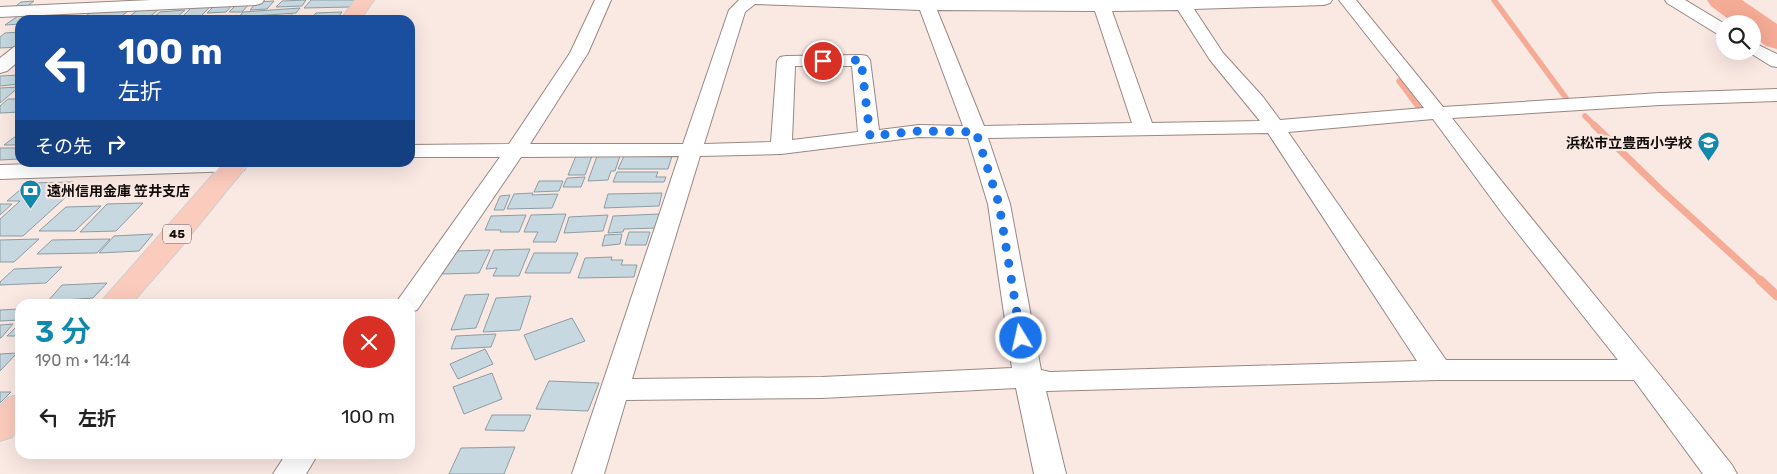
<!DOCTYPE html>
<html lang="ja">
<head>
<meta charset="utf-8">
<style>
	:root { --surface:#fff; --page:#f6f6f6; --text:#222; --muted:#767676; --accent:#1089ac }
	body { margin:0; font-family:Rubik,"Noto Sans JP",sans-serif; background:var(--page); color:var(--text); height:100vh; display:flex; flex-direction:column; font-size:19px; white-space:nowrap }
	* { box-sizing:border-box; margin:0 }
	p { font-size:16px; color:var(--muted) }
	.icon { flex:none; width:28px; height:28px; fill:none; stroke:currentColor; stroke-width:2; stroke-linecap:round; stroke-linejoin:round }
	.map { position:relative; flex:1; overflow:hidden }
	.side { position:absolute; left:15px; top:299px; width:400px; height:160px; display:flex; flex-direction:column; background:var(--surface); border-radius:15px; box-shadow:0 5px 20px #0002 }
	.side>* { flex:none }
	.banner { position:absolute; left:15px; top:15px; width:400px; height:152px; border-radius:15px; box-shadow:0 5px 20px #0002; background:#1a4fa0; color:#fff; overflow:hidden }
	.controls { position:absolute; left:1716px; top:15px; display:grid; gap:10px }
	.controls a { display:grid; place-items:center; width:45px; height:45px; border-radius:50%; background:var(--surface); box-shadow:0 5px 20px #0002; font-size:25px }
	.pin { position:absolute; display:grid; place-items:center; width:42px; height:42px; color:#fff; margin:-21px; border:2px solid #fff; border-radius:50%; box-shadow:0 1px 5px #0007 }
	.me { position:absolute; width:55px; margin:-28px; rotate:351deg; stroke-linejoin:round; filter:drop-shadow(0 0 4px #0008) }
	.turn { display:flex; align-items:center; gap:18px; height:105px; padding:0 20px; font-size:22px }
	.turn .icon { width:65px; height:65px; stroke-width:2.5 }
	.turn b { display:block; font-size:35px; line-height:42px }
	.then { display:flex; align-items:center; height:48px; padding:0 20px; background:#0003; gap:10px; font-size:19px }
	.round { display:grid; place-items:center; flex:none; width:52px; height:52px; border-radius:26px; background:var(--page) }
	.summary { display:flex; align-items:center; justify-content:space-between; height:85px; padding:0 20px }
	h1 { font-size:30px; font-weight:600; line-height:38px; color:var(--accent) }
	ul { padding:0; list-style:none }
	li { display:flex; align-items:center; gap:15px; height:65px; padding:0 20px }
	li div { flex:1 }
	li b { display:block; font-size:19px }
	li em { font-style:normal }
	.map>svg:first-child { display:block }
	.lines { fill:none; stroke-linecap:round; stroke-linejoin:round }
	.stream-far2 { stroke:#f5ab95; stroke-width:5.5 }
	.stream-far1 { stroke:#f5ab95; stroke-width:7 }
	.stream { stroke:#f5ab95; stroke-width:9 }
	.river { fill:#f5ab95; fill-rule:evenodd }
	.building { fill:#c7d8e0; stroke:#8d9da4 }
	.minor-casing { stroke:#988883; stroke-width:2 }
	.major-casing { stroke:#d0cfce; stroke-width:2 }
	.minor { fill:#fff; fill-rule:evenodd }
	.major { fill:#fbcbbd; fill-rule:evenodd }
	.route { stroke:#1a73e8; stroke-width:9; stroke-dasharray:0 16.2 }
	.labels { text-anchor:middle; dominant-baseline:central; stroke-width:4.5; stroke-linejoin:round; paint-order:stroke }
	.shield { fill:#fae8e3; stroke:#584f4c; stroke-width:1 }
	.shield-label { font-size:12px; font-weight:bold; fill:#120d0b }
	.poi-label { font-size:14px; font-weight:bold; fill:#120d0b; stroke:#fae8e3; text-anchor:end }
</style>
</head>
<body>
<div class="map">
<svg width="1777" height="474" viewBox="0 0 1777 474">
	<rect width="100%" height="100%" fill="#fae8e3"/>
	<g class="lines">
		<path class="stream-far2" d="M1494,0L1566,98
			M1399,81L1420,109
			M1585,116L1595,126"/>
		<path class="stream-far1" d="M1594,125L1660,189L1761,281"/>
		<path class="stream" d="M1760,280L1777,296"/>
		<path class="river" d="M1707,0H1742L1777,24V49L1766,46L1752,36V24H1735L1711,6Z"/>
	</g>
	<path class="building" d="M306,0L302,6L276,7L282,1Z
		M311,0H355L350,7L304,8Z
		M34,1L25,8L12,9L21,2Z
		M274,1L267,9L250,10L257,2Z
		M234,3L226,12L207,13L215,5Z
		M238,3H250L242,12H229Z
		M213,4L197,20H179L194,5Z
		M160,8L146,20H125L139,9Z
		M300,8L296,13L239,17L243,12Z
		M129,10L117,20H81L91,12Z
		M185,10L174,20H150L160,12Z
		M342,12L336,20H310L316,13Z
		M57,13L49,19L32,20L40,14Z
		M34,15L28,20H20V24L5,25L18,16Z
		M293,15L289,20H261L263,17Z
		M20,32V45L18,47L0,48V37L5,33Z
		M20,75V84L0,86V76Z
		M19,87L0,103V88Z
		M20,96V112L0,113V106L8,99H16Z
		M20,133V145H4Z
		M0,148H20V159L0,160Z
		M576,156H592L585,175H568Z
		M597,156H620L615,171H611L608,180L588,181Z
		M624,156H672L668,169H618Z
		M617,172H658L656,177H666L664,182H613Z
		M585,177L581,187H563L567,178Z
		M539,181H563L559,191L534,192Z
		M73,182L77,187L23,236H0V219L20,201H7L28,183Z
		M533,193L532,195L558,194L552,208L507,209L514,194Z
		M662,193L659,206L604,208L608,194Z
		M510,195L504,210H494L500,196Z
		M143,203L116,231L80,232L107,204Z
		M0,204H12L0,215Z
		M101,206L75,231H39L66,207Z
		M566,214L556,242H533L538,232H524L531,215Z
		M660,214L657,228L624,229L623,232L608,233L613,216Z
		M526,215L519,232H500L501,230H485L491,216Z
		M608,215L603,231L564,233L569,217Z
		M629,232H650L646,245H625Z
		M153,234L139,251L99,253L114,236Z
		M622,234L620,244L602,246L605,235Z
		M39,239L14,262H0V240Z
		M110,239L97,253L37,254L52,240Z
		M530,249L519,276H493L497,268L486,269L494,250Z
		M490,250L479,273L442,274L455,251Z
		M534,253H578L570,273H525Z
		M612,257L611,260H623L621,265H637L634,277L578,278L585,258Z
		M62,267L46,283L0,285V282L14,269Z
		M107,283L93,298L48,301L62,285Z
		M489,294L476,328L451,330L465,295Z
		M531,296L520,330L483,332L496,298Z
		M20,309V320L0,321V310Z
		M572,318L585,341L535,360L524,335Z
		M20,323V336H7Z
		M13,324L1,338H0V325Z
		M496,334L491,347L451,349L456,336Z
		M485,349L493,364L458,379L450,364Z
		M17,353L0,371V354Z
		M492,373L502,399L464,414L453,387Z
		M549,381L599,383L588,411L536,409Z
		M0,392H11L0,403Z
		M492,415H531L524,431L485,430Z
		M515,447L504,474H449L461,448Z"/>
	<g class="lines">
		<defs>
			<path id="minor" d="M151,0H264L262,3L256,5L0,17V7Z
				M595,0H611L588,53L530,144H683L729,10L739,0H1332L1330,3L1324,5L1194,9L1223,53L1263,97L1280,120L1424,108L1339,0H1356L1443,107L1660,93L1777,89V101L1660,105L1452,118C1543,236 1640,348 1732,465L1737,474H1703L1634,380H1438L1046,391L1066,474H1034L1016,388L822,398L626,400L604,474H572L679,156L521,157L417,310L410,312V304H395L500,157H410V145L509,144L570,53ZM755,4L920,10L963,126L919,125L879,130L870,60L867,56L861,55L786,56L780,57L777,61L771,142L704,144L745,12ZM937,10L1095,11L1132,123L984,126ZM1178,10L1210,60L1260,121L1152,123L1112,11ZM795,66H852L858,132L792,140ZM1433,119L1502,213L1618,360H1446L1288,132ZM1268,133L1417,361L1050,372L1041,370L1010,204L988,138ZM919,137L968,138L988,204L1012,368L822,377L632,379L700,156L781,154Z
				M1665,0H1685L1725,24V36L1719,35L1667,3Z
				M1752,42L1777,54V67L1771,66L1747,51H1752Z
				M20,46V60L7,71L0,73V58L14,47Z
				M102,162H245L247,165L244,170L236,171L0,179V165Z
				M286,454H318L306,474H273Z"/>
			<path id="major" d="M355,0H374L360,20H340Z
				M224,162H250L175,254L131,304H99Z
				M20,394V429L12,437L0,441V406L8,398Z"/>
		</defs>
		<use href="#minor" class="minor-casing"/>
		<use href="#major" class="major-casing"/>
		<use href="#minor" class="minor"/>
		<use href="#major" class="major"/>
	</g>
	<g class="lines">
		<path class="route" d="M823,61L861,60L870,136L919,131L976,132L999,204L1021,338"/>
	</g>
	<defs>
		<symbol id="school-pin" viewBox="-11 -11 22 30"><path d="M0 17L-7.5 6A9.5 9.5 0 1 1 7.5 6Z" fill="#1089ac" stroke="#fae8e3"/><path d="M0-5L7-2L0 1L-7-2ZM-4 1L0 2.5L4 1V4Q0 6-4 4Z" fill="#fff"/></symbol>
		<symbol id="bank-pin" viewBox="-11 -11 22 30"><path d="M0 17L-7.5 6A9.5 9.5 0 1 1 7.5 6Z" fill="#1089ac" stroke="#fae8e3"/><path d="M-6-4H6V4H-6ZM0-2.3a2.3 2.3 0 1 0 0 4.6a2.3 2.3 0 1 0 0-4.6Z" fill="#fff"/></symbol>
	</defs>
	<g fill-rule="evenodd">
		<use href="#school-pin" x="1696" y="130" width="25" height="34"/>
		<use href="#bank-pin" x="18" y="178" width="25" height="34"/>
	</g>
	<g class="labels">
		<rect class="shield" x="163" y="224.5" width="28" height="19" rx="4"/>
		<g class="shield-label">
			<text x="177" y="234">45</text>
		</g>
		<g class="poi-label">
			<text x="1692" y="143">浜松市立豊西小学校</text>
			<text x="47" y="191" text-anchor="start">遠州信用金庫 笠井支店</text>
		</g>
	</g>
</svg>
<div class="controls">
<a><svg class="icon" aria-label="search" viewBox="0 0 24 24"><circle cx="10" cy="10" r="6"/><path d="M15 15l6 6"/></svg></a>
</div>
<div class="pin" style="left:823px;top:61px;background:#d93025"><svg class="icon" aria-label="arrive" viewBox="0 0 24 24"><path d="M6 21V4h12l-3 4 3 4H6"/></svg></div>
<svg class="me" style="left:1021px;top:338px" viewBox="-20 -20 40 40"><circle r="17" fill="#1a73e8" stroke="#fff" stroke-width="3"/><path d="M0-11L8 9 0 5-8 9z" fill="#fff"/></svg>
<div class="banner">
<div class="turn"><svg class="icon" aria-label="left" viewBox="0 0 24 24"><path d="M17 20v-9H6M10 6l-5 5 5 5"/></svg><div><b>100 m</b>左折</div></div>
<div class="then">その先<svg class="icon" aria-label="right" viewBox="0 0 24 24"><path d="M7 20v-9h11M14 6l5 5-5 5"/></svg></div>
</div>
<section class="side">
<div class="summary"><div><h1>3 分</h1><p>190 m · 14:14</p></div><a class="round" style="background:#d93025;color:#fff"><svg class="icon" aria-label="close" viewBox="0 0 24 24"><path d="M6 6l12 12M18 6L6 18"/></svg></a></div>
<ul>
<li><svg class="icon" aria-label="left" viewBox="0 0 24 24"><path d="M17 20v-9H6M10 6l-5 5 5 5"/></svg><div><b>左折</b></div><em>100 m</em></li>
</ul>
</section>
</div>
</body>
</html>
